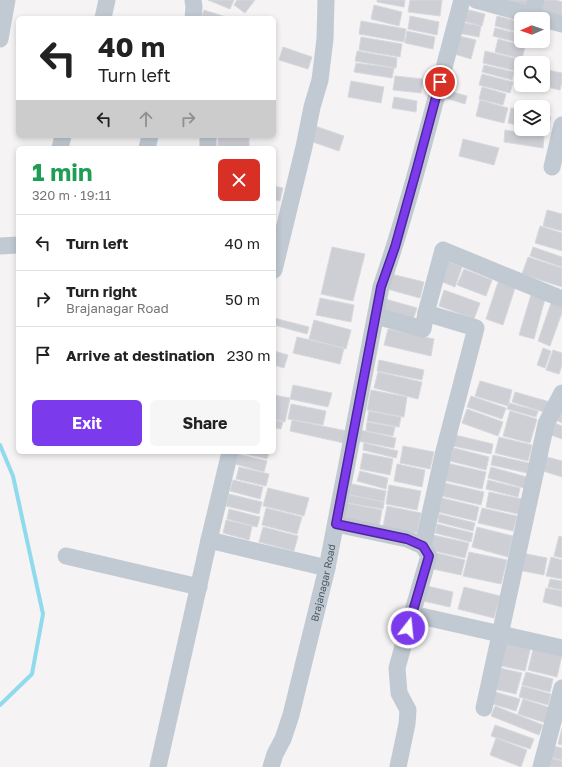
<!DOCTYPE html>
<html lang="en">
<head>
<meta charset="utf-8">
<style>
	:root { --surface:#fff; --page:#f6f6f6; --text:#222; --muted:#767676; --line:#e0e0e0; --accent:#7c3aed }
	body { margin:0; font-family:"Golos Text",sans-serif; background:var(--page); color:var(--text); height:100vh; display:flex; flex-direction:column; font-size:15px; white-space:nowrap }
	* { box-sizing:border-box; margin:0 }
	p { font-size:13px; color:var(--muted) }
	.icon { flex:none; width:22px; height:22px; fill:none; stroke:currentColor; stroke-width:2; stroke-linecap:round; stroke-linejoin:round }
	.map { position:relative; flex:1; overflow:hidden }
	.details { position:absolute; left:16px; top:146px; width:260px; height:308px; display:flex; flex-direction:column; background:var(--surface); border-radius:6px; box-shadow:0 2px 6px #0003 }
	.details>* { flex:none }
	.top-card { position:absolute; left:16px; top:16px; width:260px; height:122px; border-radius:6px; box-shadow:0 2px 6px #0003; background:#fff; color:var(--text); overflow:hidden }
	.needle { width:26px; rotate:268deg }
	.tools { position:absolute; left:514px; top:12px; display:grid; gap:8px }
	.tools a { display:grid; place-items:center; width:36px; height:36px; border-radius:6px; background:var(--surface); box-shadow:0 2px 6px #0003; font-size:20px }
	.pin { position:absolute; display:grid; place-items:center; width:34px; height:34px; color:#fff; margin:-17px; border:2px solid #fff; border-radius:50%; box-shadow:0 1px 4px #0007 }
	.me { position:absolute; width:44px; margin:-22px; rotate:16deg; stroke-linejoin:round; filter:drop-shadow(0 0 3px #0008) }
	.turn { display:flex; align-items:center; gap:14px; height:84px; padding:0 16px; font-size:18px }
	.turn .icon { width:52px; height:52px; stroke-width:2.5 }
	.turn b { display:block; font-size:28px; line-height:34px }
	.lanes { display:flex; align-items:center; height:38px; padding:0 16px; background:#0003; justify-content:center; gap:20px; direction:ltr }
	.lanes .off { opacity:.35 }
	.round { display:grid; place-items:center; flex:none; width:42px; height:42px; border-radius:6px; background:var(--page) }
	.headline { display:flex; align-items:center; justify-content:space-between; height:68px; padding:0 16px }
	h1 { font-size:24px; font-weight:700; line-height:30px; color:#1e9e55 }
	.primary-button { display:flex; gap:8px; margin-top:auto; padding:8px 16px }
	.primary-button a { flex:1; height:46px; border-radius:6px; background:var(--accent); color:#fff; font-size:16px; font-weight:700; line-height:46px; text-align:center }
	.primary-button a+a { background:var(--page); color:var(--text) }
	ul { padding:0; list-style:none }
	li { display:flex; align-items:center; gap:12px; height:56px; padding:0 16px; border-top:1px solid var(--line) }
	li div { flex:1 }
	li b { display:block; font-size:15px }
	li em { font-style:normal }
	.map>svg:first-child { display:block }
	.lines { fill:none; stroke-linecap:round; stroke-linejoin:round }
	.stream { stroke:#90daee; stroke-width:4 }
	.building { fill:#cdcfd5; stroke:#d7d9de }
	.minor { stroke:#c1cad2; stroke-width:17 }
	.route-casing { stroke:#51269a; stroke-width:10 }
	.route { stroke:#7c3aed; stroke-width:7 }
	.labels { text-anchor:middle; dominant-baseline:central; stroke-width:4; stroke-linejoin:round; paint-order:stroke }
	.street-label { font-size:10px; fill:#4a5661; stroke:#fff }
</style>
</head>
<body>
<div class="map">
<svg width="562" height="767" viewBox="0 0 562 767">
	<rect width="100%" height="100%" fill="#f5f3f3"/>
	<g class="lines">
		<path class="stream" d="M0,445L13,476L43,614L32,674L0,705"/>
	</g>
	<path class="building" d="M208,0H234L230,9Z
		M237,0H255L245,13L234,5Z
		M377,0H405L404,7L377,2Z
		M410,0H442L440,16L408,12Z
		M498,0H528L527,7Z
		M542,0H556L562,2V16L539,10Z
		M374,5L402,12L399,26L371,19Z
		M461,8L485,14L482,26L459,20Z
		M204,10L229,18H201Z
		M410,16L439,22L437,35L408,29Z
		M497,16L521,22V33L495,26Z
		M361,21L406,29L404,42L359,34Z
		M459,22L481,26L479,37L457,33Z
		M495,28L521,34V41H529L527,45L493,36Z
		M407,31L435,37L433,49L405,43Z
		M455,35L476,40L471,59L451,53Z
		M361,37L402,44L400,57L359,50Z
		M498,39L525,46L522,59L495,52Z
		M283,47L312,57L308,69L279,60Z
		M357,51L397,58L396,68L355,61Z
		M485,51L518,59L516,71L483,63Z
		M356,63L394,68L392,78L354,72Z
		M484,65L514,72L512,80L482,72Z
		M543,69L562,73V82L560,90L539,85H543Z
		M482,74L513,82L510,93L479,85Z
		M395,76L423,79L421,93L393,90Z
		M351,81L384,87L381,103L348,97Z
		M482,87L506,94L503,105L479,99Z
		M442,89L467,96L465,104L439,96Z
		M394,97L417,101L416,112L392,108Z
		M480,100L508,108L504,123L476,116Z
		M511,108L521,110V126L508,123Z
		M543,115L551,117L547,132L534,129H543Z
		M315,126L344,136L339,151L310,141Z
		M505,130L544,136L543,148L504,142Z
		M218,138H249V148H218Z
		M463,139L499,148L494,165L459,156Z
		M274,186L283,188L280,201L274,200Z
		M547,210L562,214V231L543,226Z
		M540,226L562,233V251L535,243Z
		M332,247L365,254L353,301L321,294Z
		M533,247L562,257V267L530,256Z
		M528,257L562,268V287L522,274Z
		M447,261L462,267L455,287L440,281Z
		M464,269L492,280L486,296L457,285Z
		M391,274L424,282L420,298L387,289Z
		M499,279L516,285L503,325L486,319Z
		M444,290L480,303L474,319L439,306Z
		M531,295L545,299L534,339L519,335Z
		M320,298L354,305L351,322L316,315Z
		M382,298L417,308L413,320L378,309Z
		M552,300L562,303V313L550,346L538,341Z
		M274,318L309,327L307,334L274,325Z
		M314,320L351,330L346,349L309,339Z
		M388,329L434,339L431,356L384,345Z
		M297,337L344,348L340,364L293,353Z
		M543,348L551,351L545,368L537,365Z
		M553,350L562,353V365L559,374L546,370Z
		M274,351L288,355L284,368L274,365Z
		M379,360L424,370L422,380L377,371Z
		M378,372L422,382L418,399L374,388Z
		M480,381L512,390L508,406L475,396Z
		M293,385L332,393L328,407L290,399Z
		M371,390L407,397L404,417L367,410Z
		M515,392L550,402L547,413L512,402Z
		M274,395L290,398L285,422L274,419Z
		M471,396L506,408L502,419L467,407Z
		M509,403L538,411L536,417L507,409Z
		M291,404L326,411L323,425L288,419Z
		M562,406V423L556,420Z
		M467,409L503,422L498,436L462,423Z
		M369,411L401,417L399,427L367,421Z
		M510,411L537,419L530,443L503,436Z
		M274,420L283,422L281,429L274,428Z
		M292,420L347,431L344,443L290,431Z
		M367,422L395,427L393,436L366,431Z
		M552,422L562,426V439L548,434Z
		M360,430L396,438L394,448L358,441Z
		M455,435L493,444L491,454L453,446Z
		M499,437L532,445L528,461L495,453Z
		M364,443L398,451L396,458L363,450Z
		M403,446L434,452L430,469L400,463Z
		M454,448L489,457L486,470L450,461Z
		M237,452H269L267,459Z
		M363,453L393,459L390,475L360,469Z
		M238,454L267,461L264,472L235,464Z
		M493,455L529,463L527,473L491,465Z
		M547,457L562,461V477L543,471Z
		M447,463L486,472L482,489L443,480Z
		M397,464L425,470L422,487L394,481Z
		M239,467L269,474L266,486L236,479Z
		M491,467L527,477L524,488L488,478Z
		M360,471L388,478L386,489L357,481Z
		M233,480L263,487L260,499L230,491Z
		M488,480L520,488L518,497L486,489Z
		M445,483L484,492L481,505L442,496Z
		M352,484L386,491L384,502L350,495Z
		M389,485L421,491L417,510L386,504Z
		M268,488L309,498L304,516L263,506Z
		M489,492L522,499L518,514L486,507Z
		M229,494L262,502L259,514L226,506Z
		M350,495L384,502L383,509L348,503Z
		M442,498L479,507L476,521L438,512Z
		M346,503L382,510L379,527L342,520Z
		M387,506L421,513L417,533L383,527Z
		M266,508L302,517L297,534L262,525Z
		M482,508L517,516L513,531L478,523Z
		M229,509L260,517L257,527L227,519Z
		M439,514L475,523L473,531L438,522Z
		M226,520L252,526L249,540L223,533Z
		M437,524L473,533L471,542L435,533Z
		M263,527L298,536L294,551L259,542Z
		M477,527L513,536L508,557L472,547Z
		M433,535L469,543L465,558L430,550Z
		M559,536L562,537V558L554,556Z
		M469,552L507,560L501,584L463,576Z
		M437,553L465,560L461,575L433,569Z
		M522,553L547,558L544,575L518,570Z
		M551,557L562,560V579L546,576Z
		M550,579L562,581V590L548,587Z
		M427,586L453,592L450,607L423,601Z
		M464,587L500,596L494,618L458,609Z
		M546,588L562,591V607L543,602Z
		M502,640L531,646L525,671L497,665Z
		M534,646L562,655L557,677L528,670Z
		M500,668L522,673L516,694L494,689Z
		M526,672L553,679L550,692L522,685Z
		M522,686L551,694L548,705L519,697Z
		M492,691L520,699L516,711L489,703Z
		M523,699L551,708L546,723L518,714Z
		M495,706L543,725L539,735L491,716Z
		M495,725L534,739L530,749L491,736Z
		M562,728V745L558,744Z
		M496,738L527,750L521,767L490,755Z
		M553,746L562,748V760L550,757Z
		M548,757L562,761V767H552L546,765Z"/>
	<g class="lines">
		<g class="minor">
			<path d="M476,0L562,24"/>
			<path d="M532,16L536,0"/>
			<path d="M103,18L107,0"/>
			<path d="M193,18L194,7L193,0"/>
			<path d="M0,39L7,0"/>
			<path d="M60,148L63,136"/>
			<path d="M147,148L150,136"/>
			<path d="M208,148V136"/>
			<path d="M552,167L562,125"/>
			<path d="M0,246L18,245"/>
			<path d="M274,270L304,147L312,107L320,80L325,39L326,0"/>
			<path d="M376,316L423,329L426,313"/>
			<path d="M230,452L209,540L327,568"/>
			<path d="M336,524L407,539L423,546L429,556L412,614L562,648"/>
			<path d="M423,546L443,455L476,328L426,313L443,250L562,299"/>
			<path d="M66,556L199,587"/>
			<path d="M484,708L546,424L562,393"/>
			<path d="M158,767L209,540"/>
			<path id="s1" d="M271,767L275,754L283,739L291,715L327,568L381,287C413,193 436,96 462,0"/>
			<path d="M398,767L407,724L408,710L399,693L397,668L412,614"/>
			<path d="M541,767L562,688"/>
		</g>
	</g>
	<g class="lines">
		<defs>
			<path id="route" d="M408,628L429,556L423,546L407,539L336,524L381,287L395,247L417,168L440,82"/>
		</defs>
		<use href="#route" class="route-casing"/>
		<use href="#route" class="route"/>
	</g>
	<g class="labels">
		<g class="street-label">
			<text stroke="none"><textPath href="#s1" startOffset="192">Brajanagar Road</textPath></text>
		</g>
	</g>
</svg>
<div class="tools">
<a><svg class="needle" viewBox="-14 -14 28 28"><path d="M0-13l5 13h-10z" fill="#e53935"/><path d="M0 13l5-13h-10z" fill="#767676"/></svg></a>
<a><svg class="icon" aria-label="search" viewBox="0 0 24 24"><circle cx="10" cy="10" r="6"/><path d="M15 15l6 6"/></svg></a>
<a><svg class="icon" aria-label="layers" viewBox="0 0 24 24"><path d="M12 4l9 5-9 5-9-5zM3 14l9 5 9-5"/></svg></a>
</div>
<div class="pin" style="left:440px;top:82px;background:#d93025"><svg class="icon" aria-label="arrive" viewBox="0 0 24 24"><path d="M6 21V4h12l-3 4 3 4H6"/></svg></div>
<svg class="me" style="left:408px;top:628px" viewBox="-20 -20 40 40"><circle r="17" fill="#7c3aed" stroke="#fff" stroke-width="3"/><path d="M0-11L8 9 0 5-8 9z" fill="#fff"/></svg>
<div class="top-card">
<div class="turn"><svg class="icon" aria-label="left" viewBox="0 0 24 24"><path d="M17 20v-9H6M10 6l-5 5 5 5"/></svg><div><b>40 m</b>Turn left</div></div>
<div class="lanes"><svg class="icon" aria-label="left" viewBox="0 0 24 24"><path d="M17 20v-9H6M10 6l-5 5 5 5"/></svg><svg class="icon off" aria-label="ahead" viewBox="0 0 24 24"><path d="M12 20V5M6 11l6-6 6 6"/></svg><svg class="icon off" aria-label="right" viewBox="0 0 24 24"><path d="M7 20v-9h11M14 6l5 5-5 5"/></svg></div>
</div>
<section class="details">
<div class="headline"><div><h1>1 min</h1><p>320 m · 19:11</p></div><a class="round" style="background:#d93025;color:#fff"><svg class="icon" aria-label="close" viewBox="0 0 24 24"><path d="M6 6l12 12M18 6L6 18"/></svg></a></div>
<ul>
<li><svg class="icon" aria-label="left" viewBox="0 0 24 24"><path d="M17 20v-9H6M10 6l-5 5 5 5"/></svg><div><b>Turn left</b></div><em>40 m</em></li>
<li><svg class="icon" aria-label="right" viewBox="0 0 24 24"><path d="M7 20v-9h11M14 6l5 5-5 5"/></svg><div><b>Turn right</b><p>Brajanagar Road</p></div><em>50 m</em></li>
<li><svg class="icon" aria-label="arrive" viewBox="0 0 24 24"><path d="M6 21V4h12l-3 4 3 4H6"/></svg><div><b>Arrive at destination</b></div><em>230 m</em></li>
</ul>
<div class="primary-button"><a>Exit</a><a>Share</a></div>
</section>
</div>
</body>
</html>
